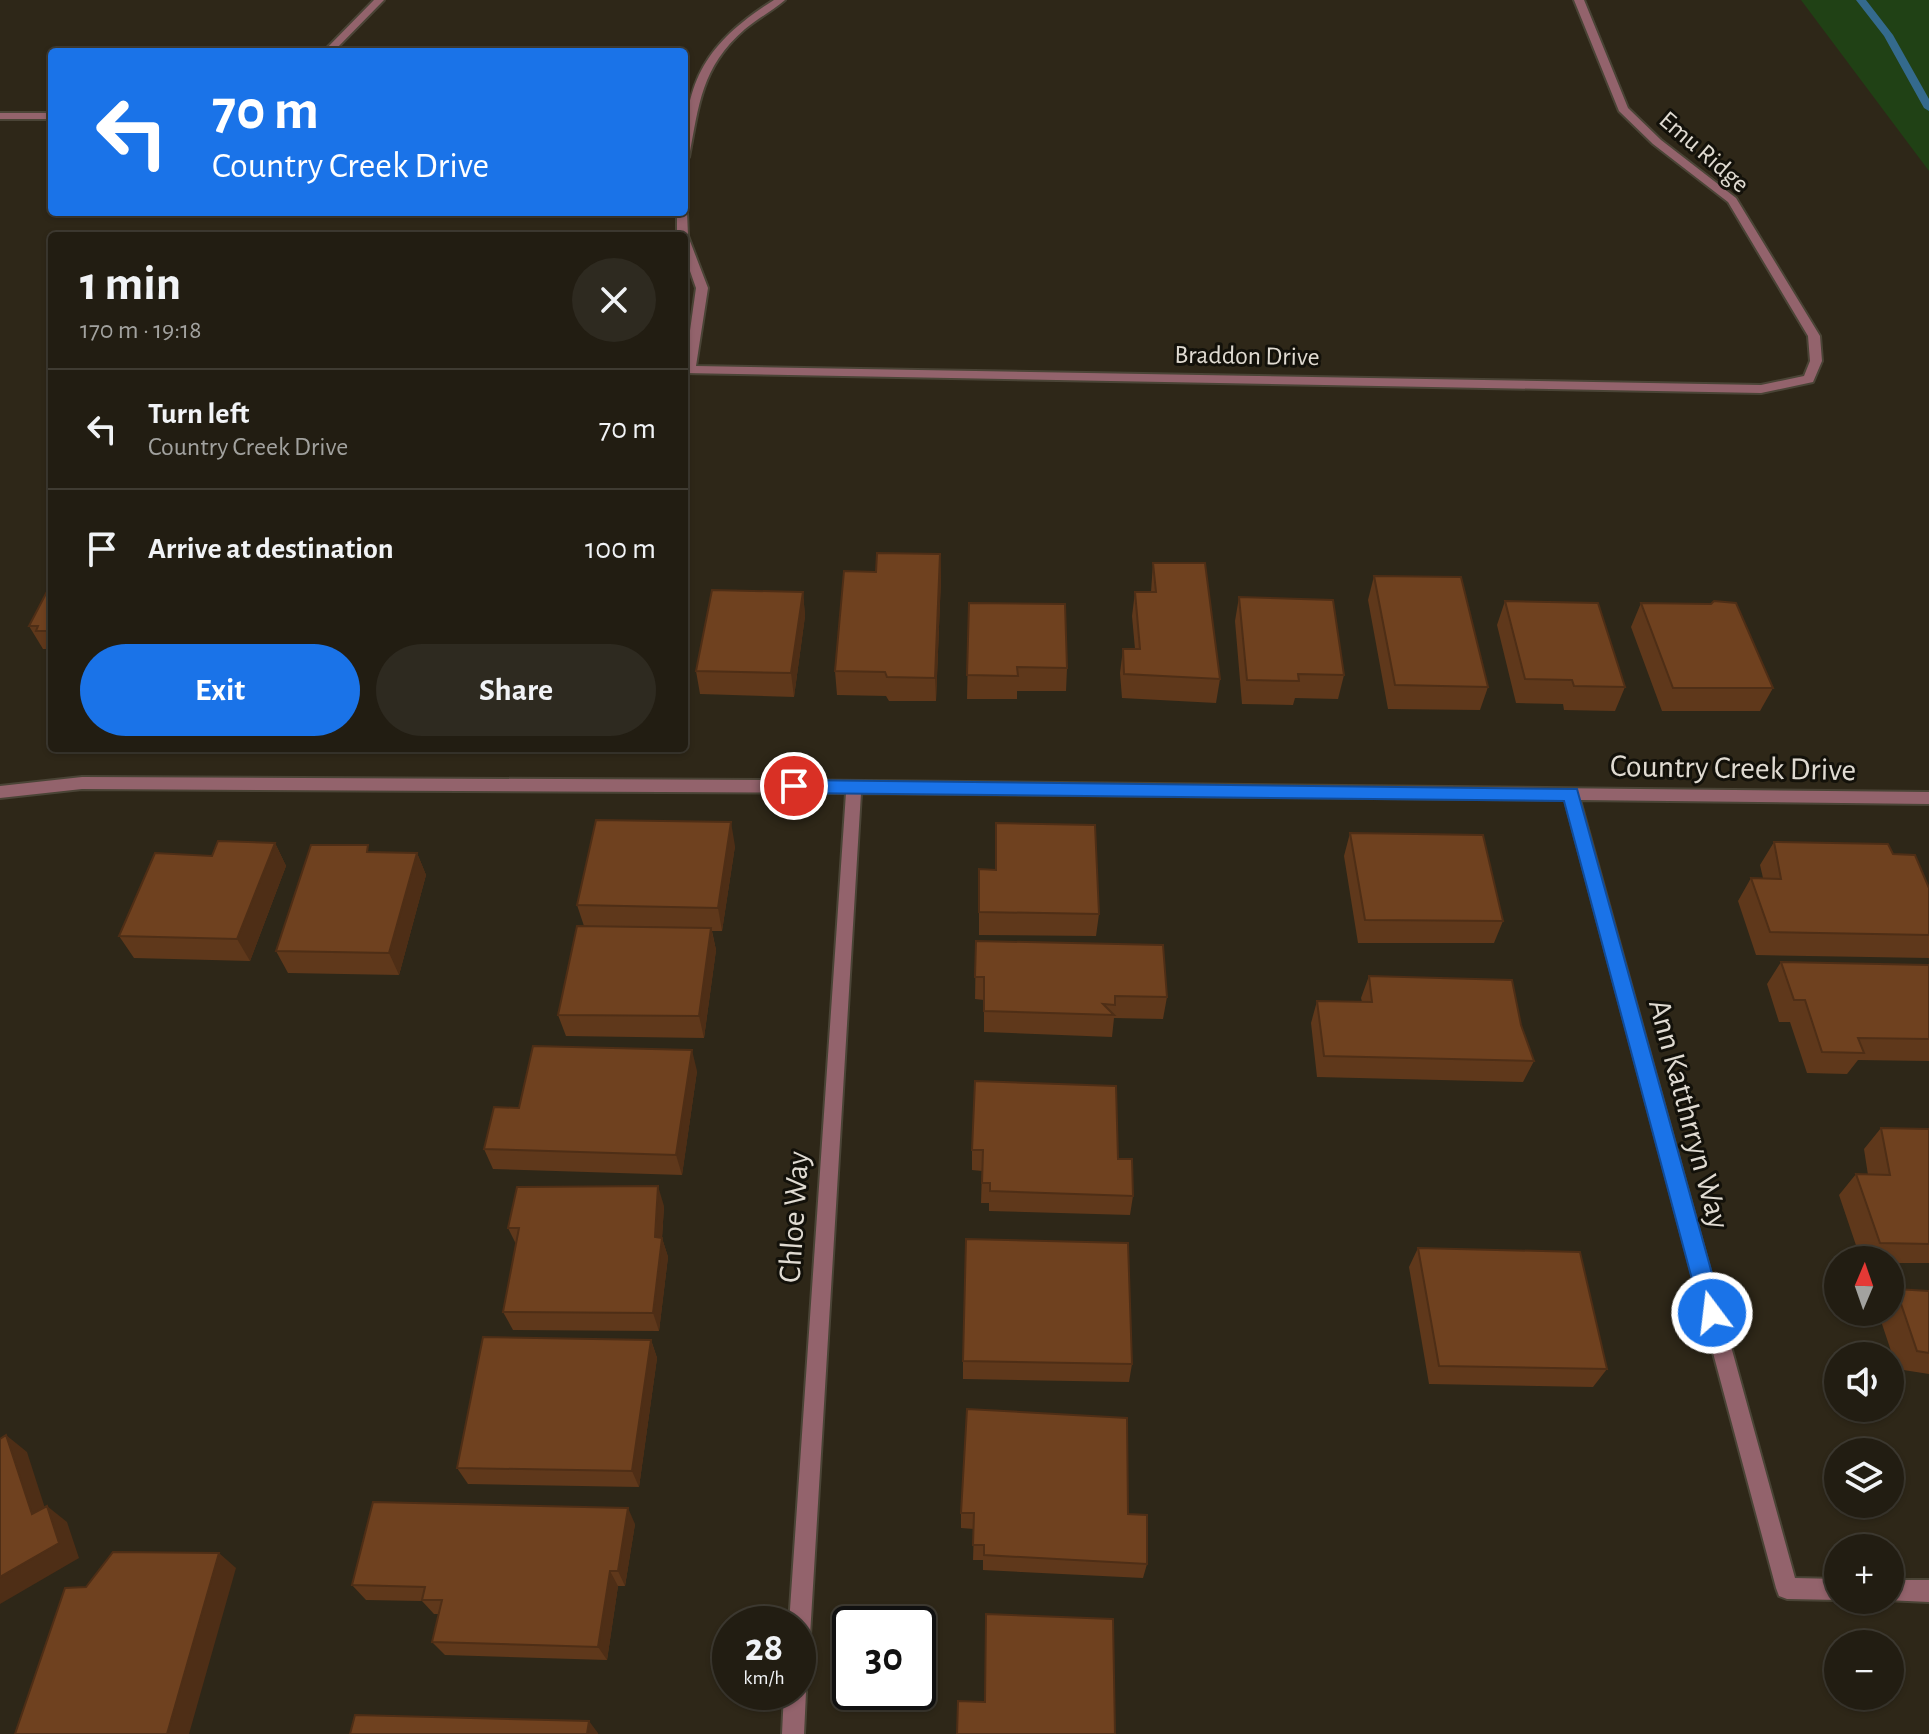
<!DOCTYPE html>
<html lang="en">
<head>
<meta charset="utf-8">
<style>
	:root { --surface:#221d12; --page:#2e2a20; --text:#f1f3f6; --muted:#a2a29f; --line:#3f3b32; --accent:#1a73e8 }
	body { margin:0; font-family:"Alegreya Sans",sans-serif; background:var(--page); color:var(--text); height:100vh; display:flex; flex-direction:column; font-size:30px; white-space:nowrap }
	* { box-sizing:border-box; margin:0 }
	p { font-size:26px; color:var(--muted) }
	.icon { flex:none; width:44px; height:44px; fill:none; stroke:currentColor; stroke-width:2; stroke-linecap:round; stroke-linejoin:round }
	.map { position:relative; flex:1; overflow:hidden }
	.drawer { position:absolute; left:48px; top:232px; width:640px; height:520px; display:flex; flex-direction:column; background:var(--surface); border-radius:8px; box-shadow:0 2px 6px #0004,0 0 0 2px var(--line) }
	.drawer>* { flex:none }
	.banner { position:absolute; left:48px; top:48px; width:640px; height:168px; border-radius:8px; box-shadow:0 2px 6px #0004,0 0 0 2px var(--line); background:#1a73e8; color:#fff; overflow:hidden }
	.needle { width:52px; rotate:2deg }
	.fabs { position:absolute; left:1824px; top:1246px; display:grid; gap:16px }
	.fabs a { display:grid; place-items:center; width:80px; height:80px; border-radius:50%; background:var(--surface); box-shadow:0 2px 6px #0004,0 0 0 2px var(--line); font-size:40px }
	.speed { position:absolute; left:712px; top:1606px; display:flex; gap:16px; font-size:40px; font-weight:700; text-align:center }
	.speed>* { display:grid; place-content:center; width:104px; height:104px; border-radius:50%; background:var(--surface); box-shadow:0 2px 6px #0004,0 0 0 2px var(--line); line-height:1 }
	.speed small { font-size:20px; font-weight:400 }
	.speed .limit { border:4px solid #111; border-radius:12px; background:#fff; color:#111 }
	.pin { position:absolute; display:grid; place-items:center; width:68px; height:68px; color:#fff; margin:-34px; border:4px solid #fff; border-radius:50%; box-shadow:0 2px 8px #0007 }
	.me { position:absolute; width:88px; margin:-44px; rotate:345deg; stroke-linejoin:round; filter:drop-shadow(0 0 6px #0008) }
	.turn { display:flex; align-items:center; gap:28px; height:168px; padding:0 32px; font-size:36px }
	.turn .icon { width:104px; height:104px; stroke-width:2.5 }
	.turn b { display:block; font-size:56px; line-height:68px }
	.round { display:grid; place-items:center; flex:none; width:84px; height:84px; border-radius:42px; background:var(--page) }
	.overview { display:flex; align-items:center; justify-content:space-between; height:136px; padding:0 32px }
	h1 { font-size:48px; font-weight:700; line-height:60px }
	.action { display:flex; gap:16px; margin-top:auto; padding:16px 32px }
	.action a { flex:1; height:92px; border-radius:48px; background:var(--accent); color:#fff; font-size:32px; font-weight:700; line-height:92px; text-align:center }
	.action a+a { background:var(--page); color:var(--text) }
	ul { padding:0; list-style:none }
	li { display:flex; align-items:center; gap:24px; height:120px; padding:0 32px; border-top:2px solid var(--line) }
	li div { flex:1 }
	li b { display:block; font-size:30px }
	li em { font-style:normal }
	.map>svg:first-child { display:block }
	.green { fill:#204115 }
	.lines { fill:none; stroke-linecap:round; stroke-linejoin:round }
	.stream { fill:#346a8d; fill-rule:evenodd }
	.minor-casing { stroke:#4a4436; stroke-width:4 }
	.minor { fill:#93636c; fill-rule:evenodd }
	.wall { fill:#5f381b }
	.shaded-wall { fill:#4e2e16 }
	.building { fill:#6f411f; stroke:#4e2e16; stroke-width:2 }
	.route { fill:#1a73e8; stroke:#114b97; stroke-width:2 }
	.labels { text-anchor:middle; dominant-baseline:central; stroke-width:6; stroke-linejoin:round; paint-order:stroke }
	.far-street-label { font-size:26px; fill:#e0dbd2; stroke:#13110a }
	.street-label { font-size:32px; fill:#e0dbd2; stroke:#13110a }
</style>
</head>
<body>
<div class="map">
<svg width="1929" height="1734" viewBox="0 0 1929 1734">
	<rect width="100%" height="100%" fill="#2e2718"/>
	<path class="green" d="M1801,0H1929V171Z"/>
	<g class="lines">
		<path class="stream" d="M1856,0H1866L1893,35L1929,99V111L1924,108L1884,36Z"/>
		<defs>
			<path id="minor" d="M374,0H384L333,52H323Z
				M774,0H785C772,11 757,19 745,29C701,67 699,105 689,157L684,160C684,81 706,43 774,0Z
				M1574,0H1584L1628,108L1661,140L1736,198L1820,336L1822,361L1813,382L1761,393L684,373L696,288L684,254V236H677V212H684V209L687,212L688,236L708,288L696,366L1761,385L1804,376L1810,361L1808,336L1728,202L1653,144L1619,111Z
				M0,113H52V119H0Z
				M82,777L764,780L1929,792V804L1580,800L1795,1578L1838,1579L1840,1600L1787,1599L1779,1596L1776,1588L1565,800L861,793L809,1652L806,1660L798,1663V1624H789L846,793L82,789L0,798V786Z
				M1890,1580H1929V1602L1886,1600H1890Z
				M798,1682L803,1684L806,1692L804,1734H782L784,1692H798Z"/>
		</defs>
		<use href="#minor" class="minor-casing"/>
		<use href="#minor" class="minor"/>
	</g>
	<path class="wall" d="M940,554L941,578L936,701H889L886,696L837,695L835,671L876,572Z
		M1153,563L1220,679L1216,703L1122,698L1120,673L1123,649H1135L1132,616L1135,592H1151Z
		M1374,576L1488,687L1480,710L1388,709L1368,600Z
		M52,582V655H50L46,649H43L29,626Z
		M803,592L805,616L794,697L700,694L696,671Z
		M1239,597L1344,675L1338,699L1295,698L1293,705L1242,704L1235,621Z
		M1505,601L1625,687L1615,711L1564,710L1563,704L1516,703L1497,625Z
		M969,603L1067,668L1066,691H1017V699H967Z
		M1641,603L1773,688L1760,711H1662L1631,627Z
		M996,823L1099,914L1096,936L979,935V869L996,870Z
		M1350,833L1503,921L1494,943H1358L1344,856Z
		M1774,842L1893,854L1929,888V958L1756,955L1738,901L1751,878H1763L1760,865Z
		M275,843L286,866L250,961L134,958L119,936L212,856Z
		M735,846L722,931H712L716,950L704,1038L566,1036L558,1015L584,926L577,905Z
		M371,852L417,853L426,875L399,975L288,973L276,951Z
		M976,941L1167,997L1163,1019L1114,1018L1112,1037L984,1032V1000L975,999Z
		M1781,962L1929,965V1061L1858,1060L1847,1074L1807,1073L1790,1022H1779L1767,984Z
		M1369,976L1521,1025L1534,1061L1523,1082L1317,1077L1311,1023L1317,1001L1362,1002L1361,998Z
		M697,1071L682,1175L493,1169L484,1149L519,1108Z
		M1881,1128L1929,1129V1263H1890V1260H1861L1839,1195L1856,1174L1868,1175L1864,1149Z
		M972,1150L1118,1159L1133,1196L1130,1215L989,1211V1203H981L982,1171L972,1170Z
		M664,1206L662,1238L668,1257L659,1331L513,1330L503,1312L516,1244L508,1228Z
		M1418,1248L1607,1369L1593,1387L1429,1384L1409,1267Z
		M1896,1289L1929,1291V1374L1897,1369L1878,1312H1890V1296Z
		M651,1340L657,1358L639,1487L468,1484L457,1468Z
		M963,1361L1132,1364L1129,1382L963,1379Z
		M961,1513L1128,1514L1147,1564L1143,1578L983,1570V1560H973L974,1529L961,1528Z
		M635,1524L625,1586H618L607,1660L445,1655L432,1642L439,1614H434L422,1601L366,1600L352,1585Z"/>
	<path class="shaded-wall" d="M940,554L941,578L936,701L935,678Z
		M803,592L805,616L794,697L791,673Z
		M731,822L735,846L722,931L718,908Z
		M275,843L286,866L250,961L237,939Z
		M417,853L426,875L399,975L389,953Z
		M711,928L716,950L704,1038L699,1016Z
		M692,1050L697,1071L682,1175L676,1155Z
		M658,1186L664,1206L662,1238L668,1257L659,1331L653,1313Z
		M651,1340L657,1358L639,1487L632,1471Z
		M6,1435L27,1452L52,1530L32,1514Z
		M47,1506L67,1522L79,1558L0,1604V1577Z
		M628,1508L635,1524L625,1586L618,1571Z
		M219,1553L236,1568L189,1734H167Z
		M610,1571L618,1586L607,1660L598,1647Z
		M589,1721L598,1733V1734H587Z"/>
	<path class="building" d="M877,553L940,554L935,678L887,677L885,672L835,671L844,571L876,572Z
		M1153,563H1205L1220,679L1124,674L1123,649H1140L1135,592H1156Z
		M1374,576L1461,577L1488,687L1395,685Z
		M52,582V631H36L38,626H29Z
		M712,590L803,592L791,673L696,671Z
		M1239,597L1333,600L1344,675L1298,674L1299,681L1247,680Z
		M1505,601L1598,603L1625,687L1574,686L1572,680L1525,679Z
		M1714,601L1736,603L1773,688H1673L1641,603L1711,604Z
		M969,603L1065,604L1067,668L1017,667L1018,676L967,675Z
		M596,820L731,822L718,908L577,905Z
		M996,823L1095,825L1099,914L979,912V869L996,870Z
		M1350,833L1483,835L1503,921L1365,920Z
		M218,841L275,843L237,939L119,936L155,853L212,856Z
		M1774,842L1888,844L1893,854L1915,855L1929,888V935L1770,932L1751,878L1781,879Z
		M311,845H368L367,852L417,853L389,953L276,951Z
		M577,926L711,928L699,1016L558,1015Z
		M976,941L1163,945L1167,997L1115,996V1005L1103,1004L1114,1015L984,1011V977H975Z
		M1781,962L1929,965V1039L1858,1038L1864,1053L1822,1052L1805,1000H1794Z
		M1369,976L1512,980L1521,1025L1534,1061L1324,1056L1317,1001L1372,1002Z
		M533,1046L692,1050L676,1155L484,1149L494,1107L519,1108Z
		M975,1081L1116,1086L1118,1159H1132L1133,1196L990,1191V1183H982L983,1150H972Z
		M1881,1128L1929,1129V1244L1880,1243L1856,1174L1890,1175Z
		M658,1186L655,1237L662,1238L653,1313L503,1312L519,1228H508L517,1187Z
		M966,1239L1128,1243L1132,1364L963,1361Z
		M1418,1248L1580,1252L1607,1369L1439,1366Z
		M1896,1289L1929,1291V1353L1917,1351Z
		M483,1337L651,1340L632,1471L457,1468Z
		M967,1409L1127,1418L1128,1514L1147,1515V1564L984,1555V1545H973L974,1513H961Z
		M6,1435L32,1514L47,1506L59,1543L0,1577V1439Z
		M373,1502L628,1508L618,1571H610L598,1647L432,1642L442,1600H422L425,1587L352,1585Z
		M113,1552L219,1553L167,1734H15L65,1588L86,1587Z
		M986,1614L1113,1619L1115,1734H957L958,1701L985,1702Z
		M355,1715L589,1721L587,1734H350Z"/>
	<path class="route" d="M794,780L1577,789L1723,1313L1720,1320L1712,1323L1704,1320L1701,1313L1564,801L794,793L785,786Z"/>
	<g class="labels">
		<g class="far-street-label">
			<text transform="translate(1704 152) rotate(41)">Emu Ridge</text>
			<text transform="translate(1247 356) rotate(1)">Braddon Drive</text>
		</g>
		<g class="street-label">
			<text transform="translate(1733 768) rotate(1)">Country Creek Drive</text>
			<text transform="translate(1689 1114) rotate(75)">Ann Katthrryn Way</text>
			<text transform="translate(794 1217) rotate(-86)">Chloe Way</text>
		</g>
	</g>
</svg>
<div class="fabs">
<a><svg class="needle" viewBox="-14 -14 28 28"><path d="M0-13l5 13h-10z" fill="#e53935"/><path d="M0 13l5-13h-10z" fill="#a2a29f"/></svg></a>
<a><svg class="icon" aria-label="sound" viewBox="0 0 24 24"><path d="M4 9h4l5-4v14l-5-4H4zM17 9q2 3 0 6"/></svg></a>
<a><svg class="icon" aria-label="layers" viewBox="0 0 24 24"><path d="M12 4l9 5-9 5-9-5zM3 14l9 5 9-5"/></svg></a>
<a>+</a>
<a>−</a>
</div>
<div class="speed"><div>28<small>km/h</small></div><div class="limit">30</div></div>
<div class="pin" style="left:794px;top:786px;background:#d93025"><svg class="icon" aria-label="arrive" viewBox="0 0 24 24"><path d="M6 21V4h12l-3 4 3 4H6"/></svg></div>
<svg class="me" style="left:1712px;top:1313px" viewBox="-20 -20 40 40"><circle r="17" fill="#1a73e8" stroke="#fff" stroke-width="3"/><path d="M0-11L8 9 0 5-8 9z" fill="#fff"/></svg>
<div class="banner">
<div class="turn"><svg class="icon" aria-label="left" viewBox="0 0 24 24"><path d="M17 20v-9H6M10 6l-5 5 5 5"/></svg><div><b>70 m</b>Country Creek Drive</div></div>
</div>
<section class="drawer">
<div class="overview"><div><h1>1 min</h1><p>170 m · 19:18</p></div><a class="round"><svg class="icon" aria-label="close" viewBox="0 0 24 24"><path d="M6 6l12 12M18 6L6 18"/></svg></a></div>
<ul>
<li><svg class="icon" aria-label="left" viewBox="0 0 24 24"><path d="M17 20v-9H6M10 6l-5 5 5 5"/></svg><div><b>Turn left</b><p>Country Creek Drive</p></div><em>70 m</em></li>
<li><svg class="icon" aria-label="arrive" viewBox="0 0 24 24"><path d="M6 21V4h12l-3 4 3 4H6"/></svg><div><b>Arrive at destination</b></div><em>100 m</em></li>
</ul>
<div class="action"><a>Exit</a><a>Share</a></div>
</section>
</div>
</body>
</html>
